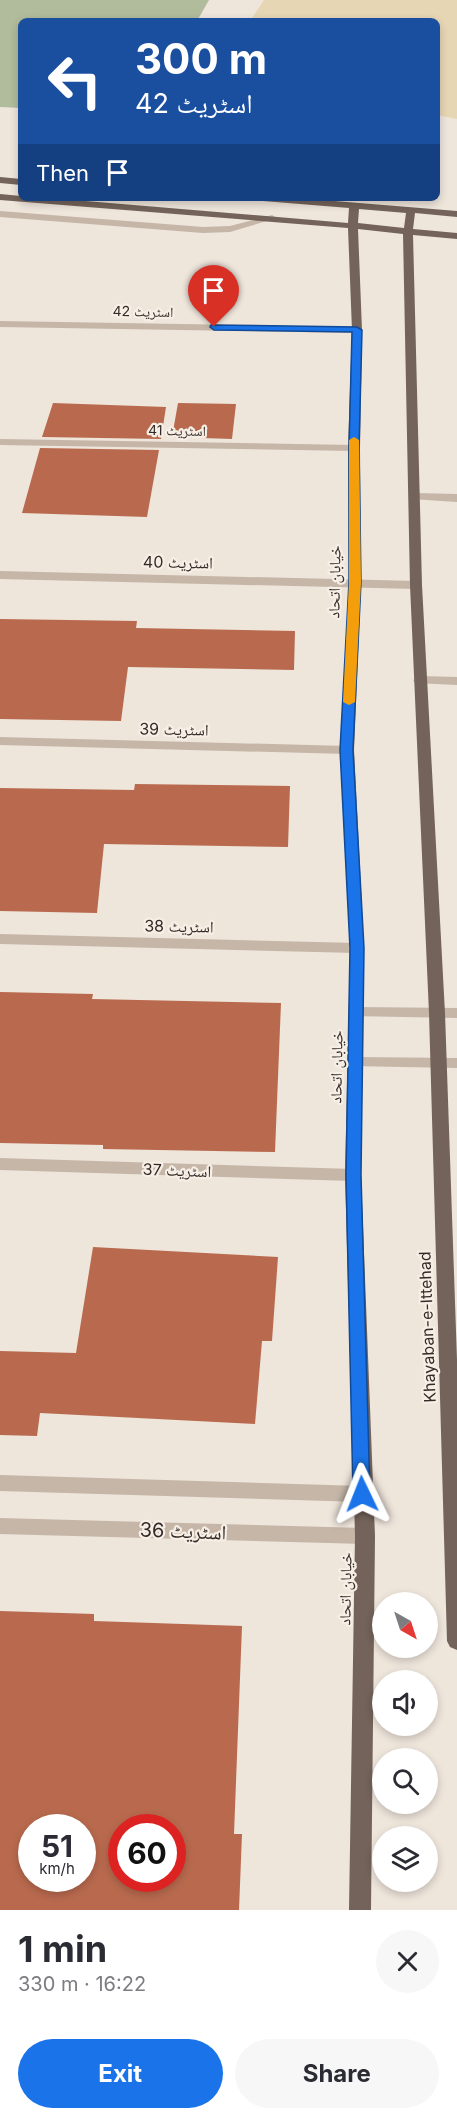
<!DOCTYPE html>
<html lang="en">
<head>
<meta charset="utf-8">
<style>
	:root { --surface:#fff; --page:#f7f7f7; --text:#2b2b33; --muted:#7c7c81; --accent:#1a73e8 }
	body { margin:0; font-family:Inter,"Noto Naskh Arabic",sans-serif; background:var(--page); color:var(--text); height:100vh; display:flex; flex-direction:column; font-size:22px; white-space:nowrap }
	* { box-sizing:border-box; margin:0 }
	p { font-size:20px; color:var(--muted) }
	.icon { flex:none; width:33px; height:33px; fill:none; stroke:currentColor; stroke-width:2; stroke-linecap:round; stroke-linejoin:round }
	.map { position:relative; height:1910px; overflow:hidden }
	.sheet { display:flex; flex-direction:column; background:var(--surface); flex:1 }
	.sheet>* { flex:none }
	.hud { position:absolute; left:18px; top:18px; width:422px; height:183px; border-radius:9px; box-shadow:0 3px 9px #0003; background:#1a4fa0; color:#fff; overflow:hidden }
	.needle { width:39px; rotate:141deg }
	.controls { position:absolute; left:372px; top:1592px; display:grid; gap:12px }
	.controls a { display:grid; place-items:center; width:66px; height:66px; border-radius:50%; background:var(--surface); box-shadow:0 3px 9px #0003; font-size:30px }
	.speed { position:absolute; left:18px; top:1814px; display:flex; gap:12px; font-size:30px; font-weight:700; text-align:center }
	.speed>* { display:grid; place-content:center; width:78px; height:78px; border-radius:50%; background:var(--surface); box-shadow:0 3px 9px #0003; line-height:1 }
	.speed small { font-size:15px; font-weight:400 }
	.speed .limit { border:9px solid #d22; background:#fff; color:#111 }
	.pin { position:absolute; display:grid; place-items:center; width:51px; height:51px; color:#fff; margin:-62px -26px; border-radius:50% 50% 50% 0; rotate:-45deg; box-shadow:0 0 6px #0007 }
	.pin .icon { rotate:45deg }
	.me { position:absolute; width:66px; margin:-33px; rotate:358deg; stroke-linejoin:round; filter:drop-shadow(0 0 4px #0008) }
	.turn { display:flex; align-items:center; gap:21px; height:126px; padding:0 18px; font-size:27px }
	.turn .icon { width:78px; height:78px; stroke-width:2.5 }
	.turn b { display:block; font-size:42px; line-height:51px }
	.then { display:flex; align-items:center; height:57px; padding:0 18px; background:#0003; gap:12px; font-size:22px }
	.round { display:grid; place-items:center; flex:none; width:63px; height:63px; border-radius:32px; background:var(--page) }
	.head { display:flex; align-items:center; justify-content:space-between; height:102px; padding:0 18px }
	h1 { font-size:36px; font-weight:700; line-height:45px }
	.button { display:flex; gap:12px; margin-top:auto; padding:12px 18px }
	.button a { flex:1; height:69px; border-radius:36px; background:var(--accent); color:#fff; font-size:24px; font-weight:700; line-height:69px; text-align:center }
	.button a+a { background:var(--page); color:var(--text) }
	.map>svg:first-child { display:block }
	.green { fill:#b1bc9c }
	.sand { fill:#e7d6b4 }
	.building { fill:#b96a4e; fill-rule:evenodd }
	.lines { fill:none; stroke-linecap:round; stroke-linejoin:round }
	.minor { fill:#c5b6a8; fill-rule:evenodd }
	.primary { fill:#73635a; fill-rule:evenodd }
	.route { fill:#1a73e8; stroke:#114b97; stroke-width:1.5 }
	.slow { fill:#f59e0b }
	.labels { text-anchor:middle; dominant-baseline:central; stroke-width:4.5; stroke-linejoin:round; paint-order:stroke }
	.far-street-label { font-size:14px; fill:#332b27; stroke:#f7efe6 }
	.street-label { font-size:16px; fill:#332b27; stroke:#f7efe6 }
	.near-street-label { font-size:20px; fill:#332b27; stroke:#f7efe6 }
</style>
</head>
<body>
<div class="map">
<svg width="457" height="1910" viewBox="0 0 457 1910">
	<rect width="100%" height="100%" fill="#eee5db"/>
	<path class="green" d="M0,0H209L197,21H21V108L0,107Z"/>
	<path class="sand" d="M264,0H457V119L437,115L436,21H250Z"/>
	<path class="building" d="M53,403L166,407L161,439L42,437Z
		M178,403L236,404L232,439L172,437Z
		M40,448L159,450L147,517L22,513Z
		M0,619L137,621L136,628L295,631L294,670L128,667L121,721L0,719Z
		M135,784L290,786L288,847L104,844L97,913L0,911V788L134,790Z
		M0,992L93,994L92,999L281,1003L275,1152L103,1149V1145L0,1143Z
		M93,1247L278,1257L272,1341H262L255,1424L40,1413L37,1436L0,1435V1351L76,1353Z
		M0,1611L94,1614V1621L242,1626L234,1834H242L239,1910H0ZM32,1827H82V1878H32ZM122,1827H172V1878H122Z"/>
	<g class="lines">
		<path class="minor" d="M0,211L203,227L230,226L272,215L277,218L230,232L203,233L0,217Z
			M0,321L357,327L362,330L357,333L0,327Z
			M0,439L354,445L360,448L354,451L0,445Z
			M415,493L457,494V502L411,499V495Z
			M0,571L416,581L422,585L416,589L0,579Z
			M420,676L457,677V685L415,683L413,680Z
			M0,737L347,746L354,750L347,754L0,745Z
			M0,934L357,943L364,948L357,953L0,944Z
			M356,1007L457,1008V1018L351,1016L348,1012Z
			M355,1057L457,1058V1068L349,1066L347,1062L349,1058Z
			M0,1158L353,1169L359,1171L361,1175L359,1179L353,1181L0,1170Z
			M0,1475L362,1486L369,1488L371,1494L369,1500L362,1502L0,1491Z
			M0,1518L365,1528L372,1530L375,1536L372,1542L365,1544L0,1534Z"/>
		<path class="primary" d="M0,177L21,179V185L0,183Z
			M0,194L21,196V198H50L348,223L349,208L263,201L258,198H298L457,211V217L415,213L413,229L457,233V239L413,235L422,585L445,1013L457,1360V1650L450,1647L447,1641L429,1013L410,585L403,234L358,229L362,330L360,448L361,582L354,750L364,948L361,1175L375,1536L371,1910H349L355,1536L345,1175L350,948L340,750L349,582L348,448L352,330L348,228L0,200ZM359,209L406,213L404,228L358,223Z"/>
	</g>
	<path class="route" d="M211,325L357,327L362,330L359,448L361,582L353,750L364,948L361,1175L370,1494L368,1499L362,1501L356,1499L353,1494L346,1175L350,948L340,750L349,582V448L352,332L214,330L210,327Z"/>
	<path class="slow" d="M354,437L359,440L361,582L355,702L349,705L343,702L349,582V440Z"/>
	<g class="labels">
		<g class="far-street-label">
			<text transform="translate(143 311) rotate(1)">اسٹریٹ 42</text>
			<text transform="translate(177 430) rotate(1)">اسٹریٹ 41</text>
		</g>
		<g class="street-label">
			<text transform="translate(178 562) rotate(1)">اسٹریٹ 40</text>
			<text transform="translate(334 582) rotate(-89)">خیابان اتحاد</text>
			<text transform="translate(174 729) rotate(1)">اسٹریٹ 39</text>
			<text transform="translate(179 926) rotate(1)">اسٹریٹ 38</text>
			<text transform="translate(336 1067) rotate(-89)">خیابان اتحاد</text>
			<text transform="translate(177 1170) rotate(2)">اسٹریٹ 37</text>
			<text transform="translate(427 1327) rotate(-92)">Khayaban-e-Ittehad</text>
			<text transform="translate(345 1589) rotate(-89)">خیابان اتحاد</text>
		</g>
		<g class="near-street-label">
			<text transform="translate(183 1531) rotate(2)">اسٹریٹ 36</text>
		</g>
	</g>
</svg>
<div class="controls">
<a><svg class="needle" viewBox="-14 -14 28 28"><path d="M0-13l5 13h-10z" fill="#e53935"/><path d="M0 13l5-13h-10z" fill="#7c7c81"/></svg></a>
<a><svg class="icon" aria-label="sound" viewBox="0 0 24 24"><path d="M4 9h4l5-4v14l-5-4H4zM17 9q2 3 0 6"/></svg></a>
<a><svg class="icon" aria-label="search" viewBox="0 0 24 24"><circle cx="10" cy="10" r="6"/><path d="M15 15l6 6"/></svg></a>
<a><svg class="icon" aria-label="layers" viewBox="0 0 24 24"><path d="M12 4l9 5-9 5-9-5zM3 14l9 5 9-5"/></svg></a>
</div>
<div class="speed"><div>51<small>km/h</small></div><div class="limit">60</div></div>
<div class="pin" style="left:214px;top:327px;background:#d93025"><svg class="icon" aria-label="arrive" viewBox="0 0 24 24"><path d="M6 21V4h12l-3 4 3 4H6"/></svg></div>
<svg class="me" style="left:362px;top:1494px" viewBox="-20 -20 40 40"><path d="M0-17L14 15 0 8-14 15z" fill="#1a73e8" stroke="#fff" stroke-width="4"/></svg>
<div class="hud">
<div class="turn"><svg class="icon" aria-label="left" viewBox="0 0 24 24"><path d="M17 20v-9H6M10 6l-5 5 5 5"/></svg><div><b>300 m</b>اسٹریٹ 42</div></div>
<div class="then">Then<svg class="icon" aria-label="arrive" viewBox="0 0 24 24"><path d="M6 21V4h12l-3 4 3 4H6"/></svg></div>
</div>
</div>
<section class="sheet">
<div class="head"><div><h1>1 min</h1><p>330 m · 16:22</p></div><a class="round"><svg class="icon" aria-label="close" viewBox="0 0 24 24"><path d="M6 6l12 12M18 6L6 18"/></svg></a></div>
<div class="button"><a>Exit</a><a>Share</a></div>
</section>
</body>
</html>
